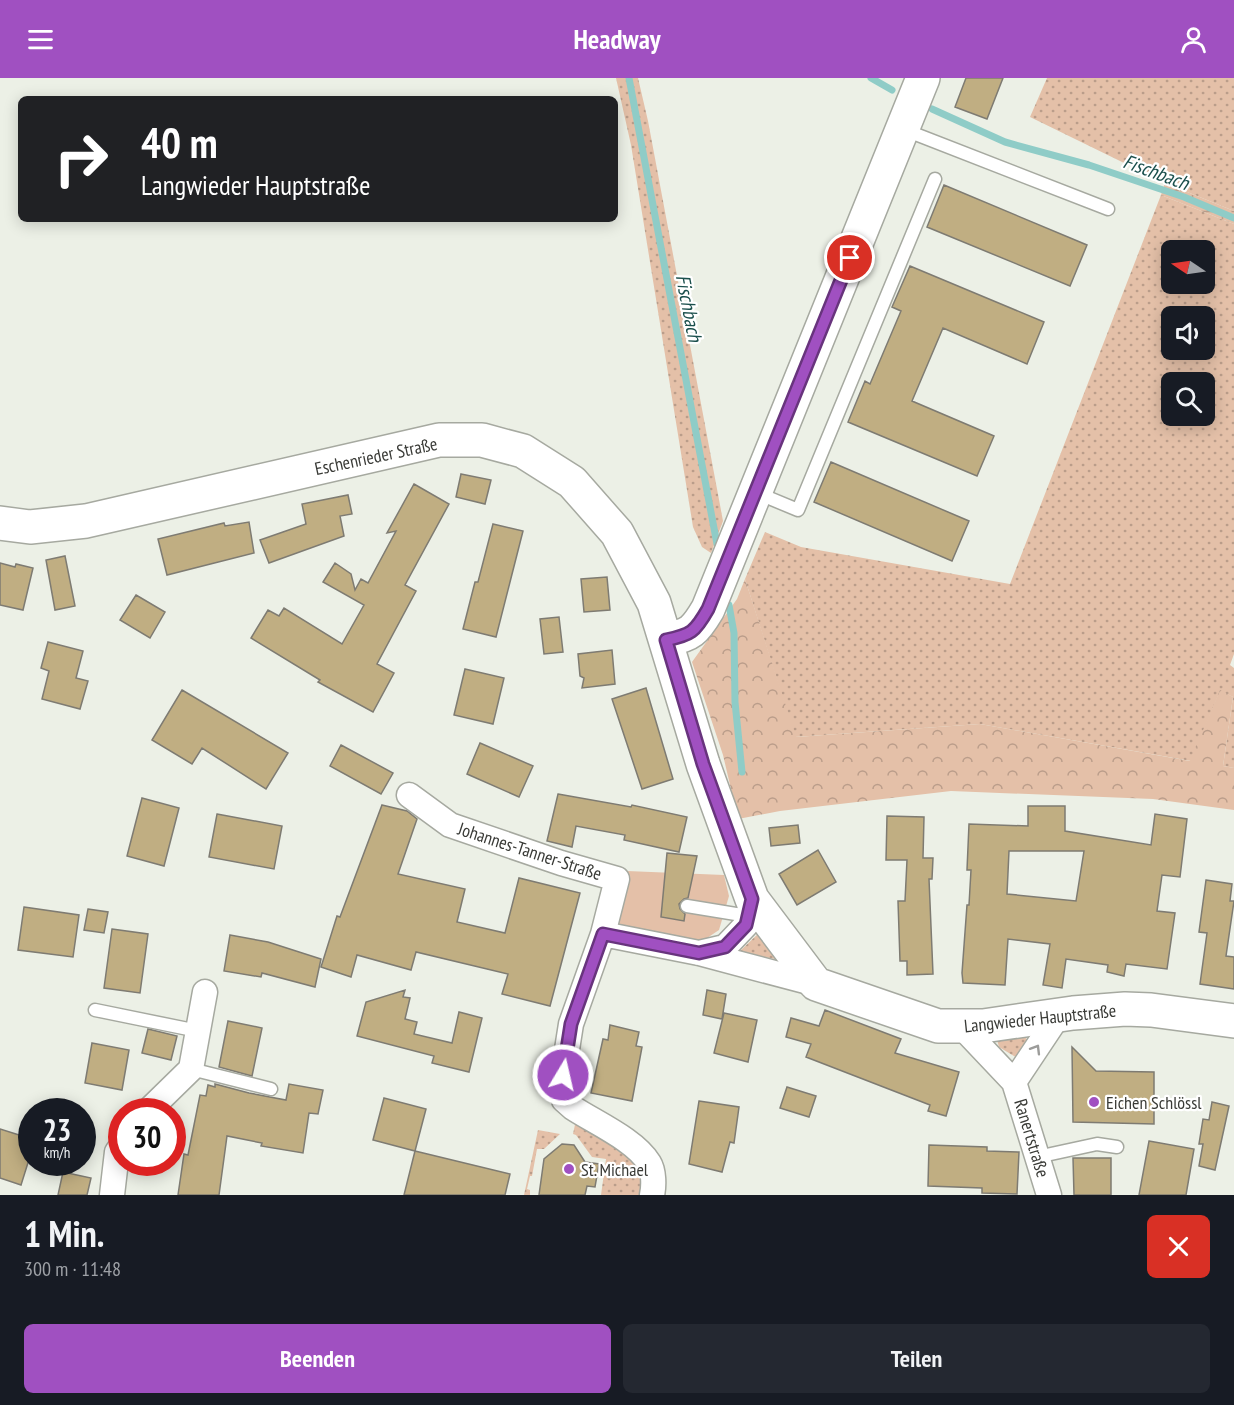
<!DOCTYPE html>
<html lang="de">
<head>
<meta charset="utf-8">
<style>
	:root { --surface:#171b24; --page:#242831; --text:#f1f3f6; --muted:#9ea1a6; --accent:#a050c1 }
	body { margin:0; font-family:"PT Sans Narrow",sans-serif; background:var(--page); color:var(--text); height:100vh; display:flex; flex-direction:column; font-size:22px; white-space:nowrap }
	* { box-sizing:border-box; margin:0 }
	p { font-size:20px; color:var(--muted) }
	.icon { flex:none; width:33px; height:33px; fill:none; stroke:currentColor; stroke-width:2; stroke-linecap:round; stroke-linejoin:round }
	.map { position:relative; height:1117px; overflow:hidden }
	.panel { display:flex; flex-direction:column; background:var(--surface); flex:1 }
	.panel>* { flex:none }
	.top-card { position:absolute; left:18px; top:18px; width:600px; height:126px; border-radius:9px; box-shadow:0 3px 15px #0003; background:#202124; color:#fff; overflow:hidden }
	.needle { width:39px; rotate:283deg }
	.fabs { position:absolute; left:1161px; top:162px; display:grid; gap:12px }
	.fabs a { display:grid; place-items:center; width:54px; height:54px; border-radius:9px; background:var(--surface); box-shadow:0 3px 15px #0003; font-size:30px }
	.speed { position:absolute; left:18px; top:1020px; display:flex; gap:12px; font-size:30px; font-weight:700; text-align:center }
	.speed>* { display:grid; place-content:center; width:78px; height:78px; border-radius:50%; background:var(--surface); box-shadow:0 3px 15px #0003; line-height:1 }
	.speed small { font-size:15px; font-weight:400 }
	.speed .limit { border:9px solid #d22; background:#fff; color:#111 }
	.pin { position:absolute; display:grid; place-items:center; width:51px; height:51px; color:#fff; margin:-26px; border:3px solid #fff; border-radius:50%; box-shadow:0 2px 6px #0007 }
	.me { position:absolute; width:66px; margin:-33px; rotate:9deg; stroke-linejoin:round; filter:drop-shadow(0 0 4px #0008) }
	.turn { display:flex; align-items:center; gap:21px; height:126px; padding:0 24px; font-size:27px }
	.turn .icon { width:78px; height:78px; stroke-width:2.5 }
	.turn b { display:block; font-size:42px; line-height:51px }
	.round { display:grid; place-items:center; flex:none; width:63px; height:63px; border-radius:9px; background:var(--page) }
	.overview { display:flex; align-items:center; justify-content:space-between; height:102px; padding:0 24px }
	h1 { font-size:36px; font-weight:700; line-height:45px }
	.cta { display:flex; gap:12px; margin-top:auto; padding:12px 24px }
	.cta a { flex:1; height:69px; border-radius:9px; background:var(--accent); color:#fff; font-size:24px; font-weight:700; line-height:69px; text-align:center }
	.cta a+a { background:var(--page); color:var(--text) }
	header { display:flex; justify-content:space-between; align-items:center; height:78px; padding:0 24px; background:var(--accent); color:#fff; font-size:27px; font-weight:700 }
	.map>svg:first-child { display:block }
	.grass { fill:url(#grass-dots); fill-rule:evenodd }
	.forest { fill:url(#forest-crowns) }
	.wetland { fill:url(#wetland-marsh) }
	.green { fill:#e4c0a8 }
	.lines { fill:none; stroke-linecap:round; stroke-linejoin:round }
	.stream { stroke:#8fccc7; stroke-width:7 }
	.building { fill:#c0ae82; stroke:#7e7b72; stroke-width:1.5; fill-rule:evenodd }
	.lane-casing { stroke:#a6a9a0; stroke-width:15 }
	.street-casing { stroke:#a6a9a0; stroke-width:27 }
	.secondary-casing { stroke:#a6a9a0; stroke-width:36 }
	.lane { stroke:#fff; stroke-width:12 }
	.street { stroke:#fff; stroke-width:24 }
	.secondary { stroke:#fff; stroke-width:33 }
	.oneway { stroke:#9c9c9a }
	.route-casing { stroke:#68347d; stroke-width:15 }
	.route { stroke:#a050c1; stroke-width:10 }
	.poi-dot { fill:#a050c1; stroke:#fff; stroke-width:2 }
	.labels { text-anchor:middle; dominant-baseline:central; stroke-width:4.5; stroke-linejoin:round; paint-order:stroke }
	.street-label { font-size:18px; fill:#393a36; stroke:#fff }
	.poi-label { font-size:18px; fill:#393a36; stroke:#fff; text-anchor:start }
	.water-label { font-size:20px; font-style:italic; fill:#1a4f4c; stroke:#fff }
</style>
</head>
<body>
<header><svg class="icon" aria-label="menu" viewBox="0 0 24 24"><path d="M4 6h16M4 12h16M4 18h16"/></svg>Headway<svg class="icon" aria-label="person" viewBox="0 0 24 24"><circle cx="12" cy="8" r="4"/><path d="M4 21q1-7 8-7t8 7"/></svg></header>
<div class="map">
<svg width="1234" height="1117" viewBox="0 0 1234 1117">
	<defs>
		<pattern id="grass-dots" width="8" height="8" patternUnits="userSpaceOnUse" patternTransform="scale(1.5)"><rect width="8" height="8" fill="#e4c0a8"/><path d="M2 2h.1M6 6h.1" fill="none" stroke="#ba9d8a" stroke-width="1.8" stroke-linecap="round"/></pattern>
		<pattern id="forest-crowns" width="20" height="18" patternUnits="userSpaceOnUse" patternTransform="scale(1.5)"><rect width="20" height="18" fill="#e4c0a8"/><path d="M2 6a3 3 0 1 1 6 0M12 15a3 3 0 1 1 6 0" fill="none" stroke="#ba9d8a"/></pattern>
		<pattern id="wetland-marsh" width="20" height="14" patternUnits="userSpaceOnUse" patternTransform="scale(1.5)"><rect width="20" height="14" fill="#e4c0a8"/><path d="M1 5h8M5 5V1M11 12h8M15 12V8" fill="none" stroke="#ba9d8a"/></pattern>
	</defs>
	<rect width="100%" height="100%" fill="#ecf0e6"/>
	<path class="grass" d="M616,0H638L648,43L723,443L711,475L702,469L693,449L631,67Z
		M1047,0H1234V133L1165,105L1030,39Z
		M1161,117L1234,146V576L1230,587L1234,590V690L1223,688L1233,619L1220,613L1191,683L980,646L795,659L745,501L765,454L801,469L1010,506ZM1172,172H1204V206H1172ZM1172,238H1204V272H1172ZM1172,304H1204V338H1172Z
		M761,853L785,883L739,874Z
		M1023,958L1028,962L1019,981L999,969L997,962Z
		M577,1037L639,1086L642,1105L640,1117H601L606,1081L592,1079L576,1057L573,1056Z
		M538,1052L560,1056L544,1071H537L532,1098H530L527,1111L530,1112V1117H524Z"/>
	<path class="forest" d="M745,501L796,659L980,646L1190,683L1220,612L1233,619L1223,688L1234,690V732L1153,721L951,713L780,733L738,741L723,677L692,584L737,521Z"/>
	<path class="wetland" d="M1165,105L1234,133V146L1161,117Z"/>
	<path class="green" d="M627,793L724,797L729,818L719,852L701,864L613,850Z"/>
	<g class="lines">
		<path class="stream" d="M629,0L717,466
			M871,0L892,12
			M932,31L1005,64L1089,87L1184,119L1234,140
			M729,527L734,555L735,624L742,694"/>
	</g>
	<path class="building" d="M966,0H1003L987,41L955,29Z
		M944,107L1087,167L1070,208L927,149Z
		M910,188L1044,244L1027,286L943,250L912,323L994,358L977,398L848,344L865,303L870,306L901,233L892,229Z
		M831,384L969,443L952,483L814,424Z
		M461,396L491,402L485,426L456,419Z
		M414,406L449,426L405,507L416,513L377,586L394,595L373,634L318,604L320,602L251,560L268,532L279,538L284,530L342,566L364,527L323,504L335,485L351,496L355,512L361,501L368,505L396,453L387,455Z
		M348,417L352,436L340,438L344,458L269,485L260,462L306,446L302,426Z
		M249,444L254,475L167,497L158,461L224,445L225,448Z
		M493,446L523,453L496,559L463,551L475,504H478Z
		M65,478L75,528L55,532L46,482Z
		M0,485L15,489L16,486L33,490L23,532L0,527Z
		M607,499L610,532L584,534L581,501Z
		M136,517L165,534L150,560L120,542Z
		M559,539L563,574L544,576L540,541Z
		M48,564L83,573L76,600L88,603L80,631L42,621L49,593L41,590Z
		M612,572L615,606L582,610L584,600L580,598L578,576Z
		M465,591L504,600L493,646L454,637Z
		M646,610L673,701L642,711L612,621Z
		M182,612L288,675L266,711L202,670L192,686L152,662Z
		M480,665L533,688L519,719L467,696Z
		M341,667L393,695L381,716L330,688Z
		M558,716L631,729L632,727L687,739L679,774L624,762L625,757L576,748L572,769L547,763Z
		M142,720L179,730L164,788L127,778Z
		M382,727L407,733L417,741L398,796L465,811L457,844L505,855L519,800L580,815L550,928L502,916L508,896L416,874L411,892L357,877L351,899L321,889L337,838L340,839Z
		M1028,728H1065V753L1151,767L1155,736L1187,741L1180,799L1162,797L1157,833L1175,835L1167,891L1126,886L1124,898L1107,894L1108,887L1066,881L1062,910L1043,907L1050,866L1008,861L1005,907L963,905L962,895L967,827H969L971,792H967L969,746L1028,748ZM1009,773H1084L1076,823L1007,816Z
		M217,736L282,748L274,791L209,779Z
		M887,738L924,739L923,780H933L932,801H929L933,896L907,897V883H900L898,823H905L907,782H886Z
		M798,747L800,765L771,768L769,750Z
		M818,772L836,804L797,827L779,796Z
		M667,775L697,778L688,820L684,821L679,826L680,831L685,836L684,843L661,839Z
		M1206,802L1232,806L1230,823H1234L1226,878L1234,879V911L1200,906L1207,855L1199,854Z
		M24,829L79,837L73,879L18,872Z
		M88,831L108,834L104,855L84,852Z
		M112,851L148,856L140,915L104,910Z
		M230,857L268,864L321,881L315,909L262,895L261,899L224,893Z
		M405,912L403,919L410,920L405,941L417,944L414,956L452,965L459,934L482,940L469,994L432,985L434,978L357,958L366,924Z
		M707,912L726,916L722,941L703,937Z
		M825,932L901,961L895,975L959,994L946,1038L928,1033L930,1027L806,979L811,966L786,959L791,940L819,948Z
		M724,935L757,942L748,984L714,975Z
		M228,943L262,950L252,998L219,989Z
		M610,947L639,954L636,968L642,969L632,1023L591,1015L603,961L608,962Z
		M148,951L177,958L171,982L142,975Z
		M92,965L129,972L122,1012L85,1005Z
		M1072,969L1096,993L1154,994V1046L1073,1044Z
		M215,1006L249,1015L286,1022L289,1006L323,1012L318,1036L309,1035L303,1075L261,1068L262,1065L227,1058L219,1117H178L184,1076L188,1077L200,1017L206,1018L208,1007L215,1009Z
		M787,1009L816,1018L809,1039L780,1030Z
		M384,1020L426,1031L415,1073L373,1062Z
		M699,1023L739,1029L734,1065L730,1064L722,1094L689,1086Z
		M1212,1024L1229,1028L1215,1092L1199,1088L1203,1066H1199L1203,1041L1209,1042Z
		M0,1051L32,1061V1072L21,1107L0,1100Z
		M1149,1063L1194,1071L1186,1117H1139Z
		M562,1066L574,1067L585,1084L599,1086L595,1109L587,1108L585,1117H539L544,1081Z
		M929,1067L987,1069V1073L1019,1074L1017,1116L982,1115V1110L928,1108Z
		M415,1073L510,1096L505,1117H404Z
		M1073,1080H1111V1117H1074Z
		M63,1094L91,1100L87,1117H58Z"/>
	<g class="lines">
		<defs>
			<path id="lane" d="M905,52L1108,131
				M757,415L798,432L935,101
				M687,828L748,838
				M95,932L198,953
				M191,991L271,1011
				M1037,1079L1097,1066L1117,1069"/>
			<path id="street" d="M409,717L450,747L561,785L617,801L603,856L571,946L563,997L564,1022L573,1030C596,1045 635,1062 649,1085C654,1093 654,1108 652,1117
				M603,856L699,875L816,906
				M699,875L725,869L746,847L752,821
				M961,948L1014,1004L1049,1117
				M1014,1004L1058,938
				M147,1034L191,991L205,914
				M112,1117L117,1074L122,1067"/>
			<path id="secondary" d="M0,445L30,449L86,443L439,362H482L523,373L572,404L617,455L654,525L703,686L752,821L816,906L938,948H983L1073,935L1125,931L1151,932L1234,943
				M666,562C691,557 695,553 708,531L923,0"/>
		</defs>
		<use href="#lane" class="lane-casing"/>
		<use href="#street" class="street-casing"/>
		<use href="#secondary" class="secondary-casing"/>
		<use href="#lane" class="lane"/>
		<use href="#street" class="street"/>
		<use href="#secondary" class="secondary"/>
	</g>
	<defs><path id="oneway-chevron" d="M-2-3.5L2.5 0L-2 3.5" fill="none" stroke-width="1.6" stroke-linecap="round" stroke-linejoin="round" transform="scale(1.5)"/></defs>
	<use class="oneway" href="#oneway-chevron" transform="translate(1036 971) rotate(-59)"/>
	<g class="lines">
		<defs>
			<path id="route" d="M563,997L571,946L603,856L699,875L725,869L746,847L752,821L703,686L666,562C691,557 695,554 708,531L850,180"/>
		</defs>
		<use href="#route" class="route-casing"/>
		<use href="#route" class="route"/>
	</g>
	<g class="poi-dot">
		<circle cx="1094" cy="1024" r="6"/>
		<circle cx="569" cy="1091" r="6"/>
	</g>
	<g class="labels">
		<g class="street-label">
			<text transform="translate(376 378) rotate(-12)">Eschenrieder Straße</text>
			<text transform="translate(530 773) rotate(18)">Johannes-Tanner-Straße</text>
			<text transform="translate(1040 940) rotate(-6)">Langwieder Hauptstraße</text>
			<text transform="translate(1032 1060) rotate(73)">Ranertstraße</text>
		</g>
		<g class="poi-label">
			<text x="1106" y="1024">Eichen Schlössl</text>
			<text x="581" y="1091">St. Michael</text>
		</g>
		<g class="water-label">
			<text transform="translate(1156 94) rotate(20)">Fischbach</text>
			<text transform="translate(689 230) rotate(79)">Fischbach</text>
		</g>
	</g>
</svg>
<div class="fabs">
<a><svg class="needle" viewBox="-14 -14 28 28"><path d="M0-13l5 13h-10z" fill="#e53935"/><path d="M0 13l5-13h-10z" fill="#9ea1a6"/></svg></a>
<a><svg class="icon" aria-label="sound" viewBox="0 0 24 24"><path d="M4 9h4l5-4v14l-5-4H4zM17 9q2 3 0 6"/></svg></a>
<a><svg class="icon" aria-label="search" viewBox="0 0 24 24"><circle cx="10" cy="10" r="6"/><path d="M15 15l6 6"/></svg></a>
</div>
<div class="speed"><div>23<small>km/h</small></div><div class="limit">30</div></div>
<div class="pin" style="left:850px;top:180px;background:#d93025"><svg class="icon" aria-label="arrive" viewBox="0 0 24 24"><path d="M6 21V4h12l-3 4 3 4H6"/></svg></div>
<svg class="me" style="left:563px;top:997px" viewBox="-20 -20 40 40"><circle r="17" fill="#a050c1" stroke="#fff" stroke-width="3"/><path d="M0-11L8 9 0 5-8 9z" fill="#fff"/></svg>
<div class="top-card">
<div class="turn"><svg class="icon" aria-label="right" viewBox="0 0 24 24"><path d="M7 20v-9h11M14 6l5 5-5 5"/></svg><div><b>40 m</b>Langwieder Hauptstraße</div></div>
</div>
</div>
<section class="panel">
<div class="overview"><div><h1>1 Min.</h1><p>300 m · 11:48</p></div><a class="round" style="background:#d93025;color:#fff"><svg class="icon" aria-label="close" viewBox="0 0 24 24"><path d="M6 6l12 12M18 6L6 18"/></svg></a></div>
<div class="cta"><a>Beenden</a><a>Teilen</a></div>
</section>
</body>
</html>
